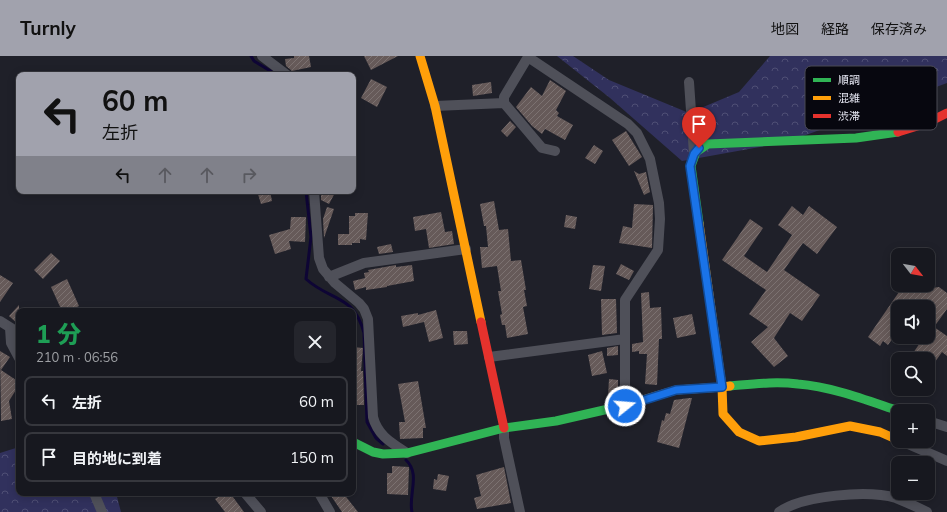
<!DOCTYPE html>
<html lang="ja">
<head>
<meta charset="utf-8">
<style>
	:root { --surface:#17181f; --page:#24252c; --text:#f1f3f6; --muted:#9ea0a4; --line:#36373d; --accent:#a1a2ad }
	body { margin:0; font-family:Mulish,"Noto Sans JP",sans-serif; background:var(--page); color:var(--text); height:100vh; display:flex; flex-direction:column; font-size:15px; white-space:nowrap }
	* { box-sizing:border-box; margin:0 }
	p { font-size:13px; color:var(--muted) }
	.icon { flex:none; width:22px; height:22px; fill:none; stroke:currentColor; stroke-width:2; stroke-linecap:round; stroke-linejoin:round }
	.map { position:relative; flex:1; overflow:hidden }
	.details { position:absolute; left:16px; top:252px; width:340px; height:188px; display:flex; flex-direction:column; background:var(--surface); border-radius:8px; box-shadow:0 2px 10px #0003,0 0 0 1px var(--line) }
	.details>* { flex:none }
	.banner { position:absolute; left:16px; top:16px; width:340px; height:122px; border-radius:8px; box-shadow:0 2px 10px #0003,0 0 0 1px var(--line); background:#a1a2ad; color:#111; overflow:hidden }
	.needle { width:26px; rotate:121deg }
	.controls { position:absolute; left:891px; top:192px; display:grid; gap:8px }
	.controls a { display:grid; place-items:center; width:44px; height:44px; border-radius:8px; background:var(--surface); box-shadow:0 2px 10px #0003,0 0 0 1px var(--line); font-size:20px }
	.pin { position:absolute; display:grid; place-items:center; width:34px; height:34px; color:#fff; margin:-41px -17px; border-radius:50% 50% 50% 0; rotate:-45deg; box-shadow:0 0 4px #0007 }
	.pin .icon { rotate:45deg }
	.me { position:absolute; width:44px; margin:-22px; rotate:73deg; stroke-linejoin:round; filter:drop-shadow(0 0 3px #0008) }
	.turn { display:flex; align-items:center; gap:14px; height:84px; padding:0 20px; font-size:18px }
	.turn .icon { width:52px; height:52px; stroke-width:2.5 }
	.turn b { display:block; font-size:28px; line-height:34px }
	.lanes { display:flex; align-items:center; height:38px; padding:0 20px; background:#0003; justify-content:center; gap:20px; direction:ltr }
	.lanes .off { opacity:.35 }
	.round { display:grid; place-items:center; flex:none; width:42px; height:42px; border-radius:8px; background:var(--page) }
	.headline { display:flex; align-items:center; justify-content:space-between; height:68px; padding:0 20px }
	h1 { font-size:24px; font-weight:800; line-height:30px; color:#1e9e55 }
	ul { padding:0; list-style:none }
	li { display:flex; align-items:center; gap:12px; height:50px; margin:0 8px 6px; padding:0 12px; border:2px solid var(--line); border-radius:8px }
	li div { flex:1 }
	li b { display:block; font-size:15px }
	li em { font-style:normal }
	header { display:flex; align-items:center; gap:24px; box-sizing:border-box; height:56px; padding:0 20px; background:var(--accent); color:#111 }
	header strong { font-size:19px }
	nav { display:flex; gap:22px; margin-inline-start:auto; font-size:14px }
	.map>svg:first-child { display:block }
	.forest { fill:url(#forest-crowns) }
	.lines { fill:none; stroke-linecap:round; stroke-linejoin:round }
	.stream { stroke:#0e0535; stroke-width:3 }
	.building { fill:url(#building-hatch) }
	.street { stroke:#4f5059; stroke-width:10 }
	.fast { stroke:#30b455; stroke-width:9 }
	.slow { stroke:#ff9f0a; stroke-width:9 }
	.jam { stroke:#e5322d; stroke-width:9 }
	.route-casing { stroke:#114b97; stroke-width:10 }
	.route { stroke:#1a73e8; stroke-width:7 }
	.key { fill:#07070f; stroke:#4a4a54; stroke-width:1 }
	.key-label { font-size:11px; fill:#e7e8f4 }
</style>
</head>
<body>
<header>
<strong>Turnly</strong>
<nav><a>地図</a><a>経路</a><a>保存済み</a></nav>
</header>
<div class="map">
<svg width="947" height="456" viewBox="0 0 947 456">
	<defs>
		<pattern id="forest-crowns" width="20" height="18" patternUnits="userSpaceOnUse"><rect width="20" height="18" fill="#31315d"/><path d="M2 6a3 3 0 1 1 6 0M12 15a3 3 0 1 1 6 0" fill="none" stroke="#4f4f75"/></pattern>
		<pattern id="building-hatch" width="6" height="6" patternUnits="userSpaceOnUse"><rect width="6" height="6" fill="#665a59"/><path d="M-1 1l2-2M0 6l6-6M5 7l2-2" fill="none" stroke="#7c7271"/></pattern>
	</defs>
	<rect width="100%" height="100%" fill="#1f2029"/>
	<path class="forest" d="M557,0H573L609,24L689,57L739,36L770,0H947V27L787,86L682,105L610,42Z
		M19,391V437H116L121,456H0V397Z"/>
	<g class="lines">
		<path class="stream" d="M251,0L254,5L277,19
			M306,135L311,181L306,223C330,245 354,238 364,277L367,366L376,382L383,388
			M406,404C421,418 408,439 412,456"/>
	</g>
	<path class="building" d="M294,0H309L311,11L292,15L286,10L285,3L294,2Z
		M364,0H398L371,14Z
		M371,23L387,31L377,51L361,42Z
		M550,24L566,35L556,54L559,57L557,60L573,69L565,84L545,73L542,78L532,70L516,51L531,31L542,40Z
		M491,26L492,37L473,40L472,29Z
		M510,65L516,71L507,81L501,75Z
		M626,75L642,101L629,110L612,84Z
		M594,89L603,95L595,108L585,102Z
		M634,115L639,118L646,116L650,136L644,139Z
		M257,135H270L272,145L261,148Z
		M321,135H336L329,148L321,144Z
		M494,145L499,174L508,173L511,205L521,204L526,234H524L527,250L523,251L528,278L507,282L505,269H502L500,259L502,258L498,235H501L497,210L482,212L480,191H488L486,170H484L480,148Z
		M634,148L653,149L652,192L619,187L623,170L632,172Z
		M792,150L803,159L809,150L837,171L817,198L803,187L784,214L820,239L802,265L790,257L774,282L788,300L774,311L751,286L768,271L749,258L766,234L722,204L750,163L763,172L744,200L767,216L792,179L778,169Z
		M327,151L334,153L324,182L323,163Z
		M441,156L445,176L452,175L454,188L429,192L426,173L415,175L413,161Z
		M355,157H368L366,184L360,183V187H352V189H338V178H349V160H355Z
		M566,159L577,161L575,173L564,171Z
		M291,161H306L305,186L289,185L291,193L275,198L269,179L290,173Z
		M391,188L393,196L379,198L377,191Z
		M51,197L60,205L43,223L34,214Z
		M621,208L634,215L629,224L616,218Z
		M396,209V211L412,209L414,225L387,230V231L366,234V231L355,234L353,225L365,222L364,217L369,216L368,214Z
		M593,209L605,210L601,235L589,233Z
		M0,219L13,227L0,246Z
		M67,223L79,250L69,255H62L51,231Z
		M939,231L947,237V253L934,271L947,280V300L942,296L928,316V303H909L924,281H928V251H898V264L892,272L897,276L888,289L883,285L880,290L868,281L899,236Z
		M649,236L650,252L661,251L662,283H659L657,329L645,328L647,298H639V295L632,296V288L643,286L641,237Z
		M601,243H616L617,277L602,279Z
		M19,249V269L9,260Z
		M436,254L443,282L429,286L424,266L403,271L401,260L418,257V259Z
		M692,258L696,278L677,282L673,262Z
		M453,275H467L468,288L454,289Z
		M618,290V299L607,300V292Z
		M353,291L363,292L361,315H363L364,349H353Z
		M0,295L10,301L1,314L19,326V329L9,345L12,363L1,365Z
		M602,295L607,317L592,320L588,299Z
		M609,323L618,324V341L608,340Z
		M418,325L426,372H423V382L400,383L399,366H405L398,328Z
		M689,342H692L679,392L657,386L662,364L664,365L666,357L670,358L674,344Z
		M392,410L409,411L408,439L387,438V417H392Z
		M504,411L511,447L477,453L474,442L481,440L476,419Z
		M438,418L449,420L446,435L433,433L434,423L437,424Z
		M224,437H230L244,456H225L215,443Z
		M329,437H343L358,456H342Z"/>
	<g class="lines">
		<path class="street" d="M262,0L287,19
			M689,26L694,98
			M504,47V41L528,1L628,68L637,77L650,103L659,147L660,163L658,194L625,244V350
			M435,50L504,47L542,92L555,95
			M314,135L319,202L323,213L335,227L359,247L364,253L368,263L373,361C378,380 392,387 407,397
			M329,221L364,207L466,193
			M0,265L19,277
			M10,272L11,287L19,302
			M489,301L625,283
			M928,365L947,371
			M504,372V382L520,456
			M901,385L947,405
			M94,437L102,456
			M245,437L261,456
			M319,437L330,456
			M779,456C803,439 868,434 896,442C906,446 917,451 927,456"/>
		<path class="fast" d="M699,167L691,110L696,96L708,88L856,82L898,76
			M730,330C753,328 775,325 798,328C833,331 866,344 899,355
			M353,386L373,396L383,398L407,397L504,372L556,365L626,349"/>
		<path class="slow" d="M420,0L435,50L481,266
			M699,167L722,331L730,330
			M626,349L676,334L722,331L723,358L739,376L759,385L796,381L850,370L880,376L898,384"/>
		<path class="jam" d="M898,76L927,67L947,57
			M481,266L504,372"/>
	</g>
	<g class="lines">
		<defs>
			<path id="route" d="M625,350L676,334L722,331L690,110L694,98L699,92"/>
		</defs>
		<use href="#route" class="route-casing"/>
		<use href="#route" class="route"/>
	</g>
	<rect x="805" y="10" width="132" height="64" rx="6" class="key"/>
	<rect x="813" y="22" width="18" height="4" fill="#30b455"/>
	<rect x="813" y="40" width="18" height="4" fill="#ff9f0a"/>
	<rect x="813" y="58" width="18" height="4" fill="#e5322d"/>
	<g class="key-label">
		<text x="838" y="28">順調</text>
		<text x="838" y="46">混雑</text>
		<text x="838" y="64">渋滞</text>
	</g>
</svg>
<div class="controls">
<a><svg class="needle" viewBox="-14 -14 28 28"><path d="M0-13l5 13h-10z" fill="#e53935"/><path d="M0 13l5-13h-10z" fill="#9ea0a4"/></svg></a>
<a><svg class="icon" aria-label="sound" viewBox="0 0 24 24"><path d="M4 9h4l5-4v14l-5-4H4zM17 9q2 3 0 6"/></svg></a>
<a><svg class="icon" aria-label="search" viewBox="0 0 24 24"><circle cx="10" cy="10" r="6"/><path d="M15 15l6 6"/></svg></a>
<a>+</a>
<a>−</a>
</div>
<div class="pin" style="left:699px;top:92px;background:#d93025"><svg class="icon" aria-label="arrive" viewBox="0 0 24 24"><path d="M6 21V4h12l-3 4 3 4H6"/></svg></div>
<svg class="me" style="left:625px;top:350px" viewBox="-20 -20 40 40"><circle r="17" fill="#1a73e8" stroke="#fff" stroke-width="3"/><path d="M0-11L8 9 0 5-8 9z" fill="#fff"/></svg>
<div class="banner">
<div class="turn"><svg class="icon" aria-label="left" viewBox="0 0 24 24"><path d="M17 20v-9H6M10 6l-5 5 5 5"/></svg><div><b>60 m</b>左折</div></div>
<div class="lanes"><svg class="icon" aria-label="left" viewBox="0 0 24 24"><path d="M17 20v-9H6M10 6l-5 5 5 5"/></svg><svg class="icon off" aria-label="ahead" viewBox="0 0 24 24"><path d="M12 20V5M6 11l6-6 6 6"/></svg><svg class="icon off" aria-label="ahead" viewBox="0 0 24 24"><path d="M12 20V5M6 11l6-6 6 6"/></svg><svg class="icon off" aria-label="right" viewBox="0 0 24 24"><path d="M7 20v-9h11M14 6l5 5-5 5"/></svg></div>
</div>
<section class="details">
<div class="headline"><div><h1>1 分</h1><p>210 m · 06:56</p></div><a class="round"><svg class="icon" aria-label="close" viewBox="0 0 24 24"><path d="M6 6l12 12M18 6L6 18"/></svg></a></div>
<ul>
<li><svg class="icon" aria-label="left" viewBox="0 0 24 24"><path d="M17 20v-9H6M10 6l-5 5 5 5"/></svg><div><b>左折</b></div><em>60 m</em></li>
<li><svg class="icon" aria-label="arrive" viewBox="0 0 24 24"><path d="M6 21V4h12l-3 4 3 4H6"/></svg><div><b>目的地に到着</b></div><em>150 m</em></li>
</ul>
</section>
</div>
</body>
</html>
